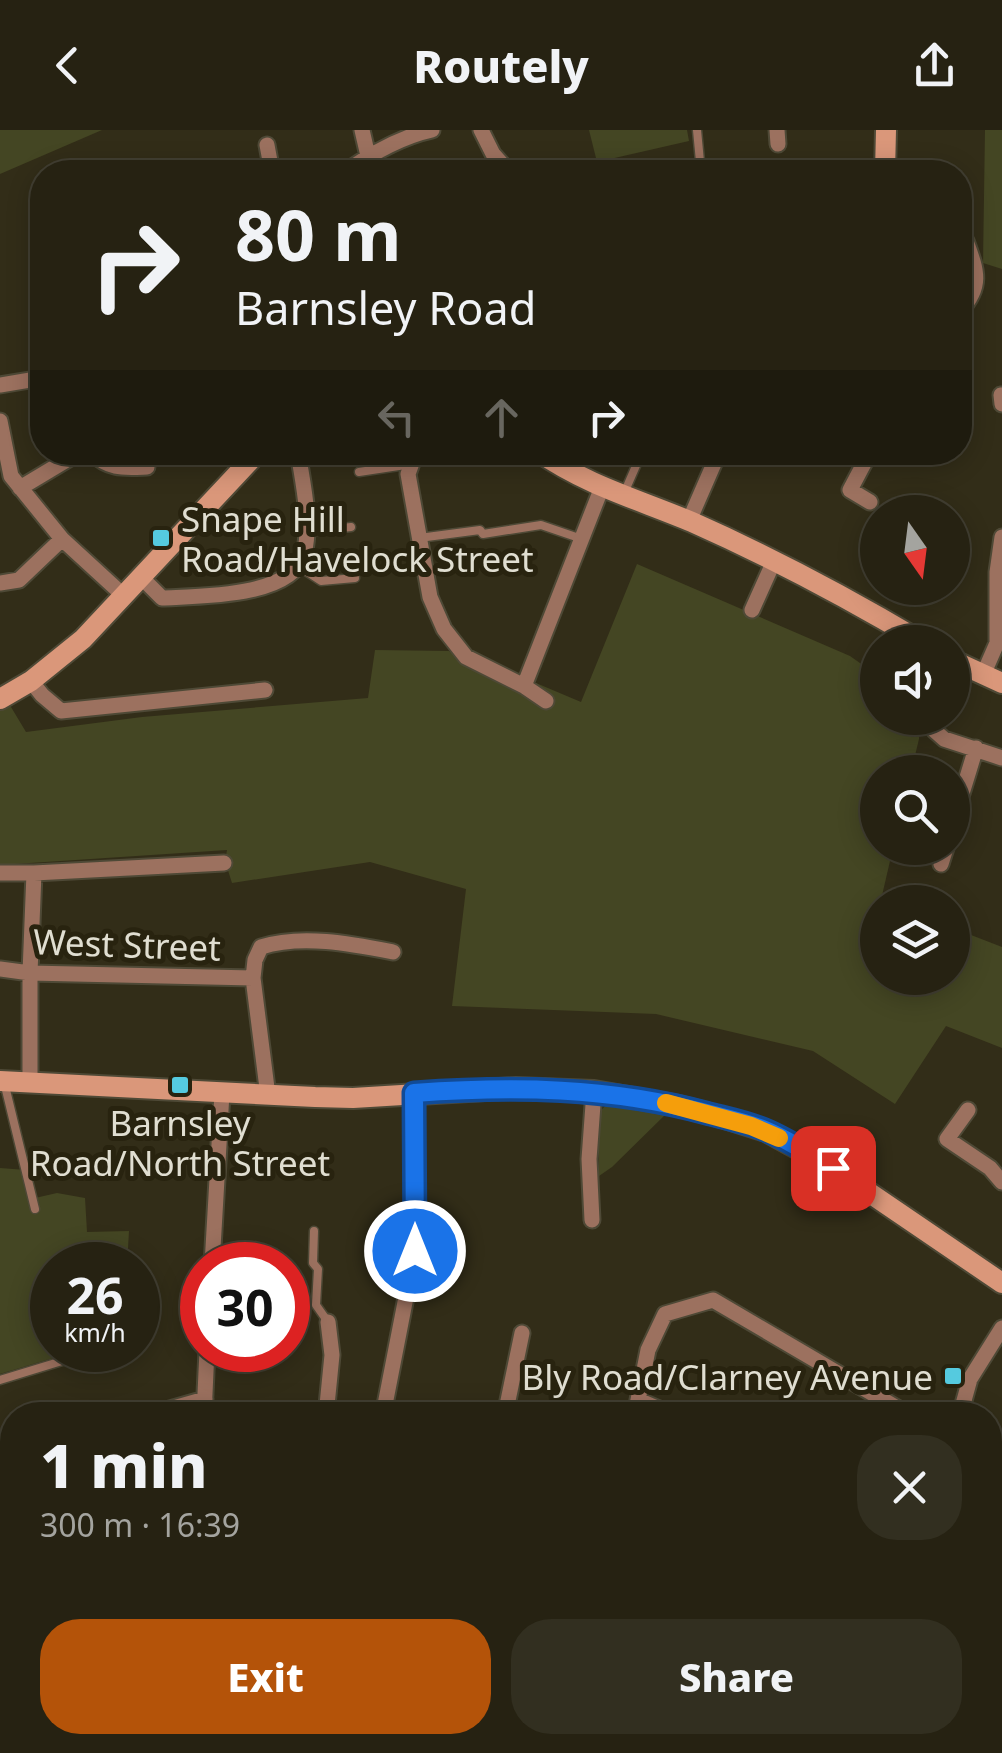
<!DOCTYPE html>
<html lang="en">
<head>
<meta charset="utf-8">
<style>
	:root { --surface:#262212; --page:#322f20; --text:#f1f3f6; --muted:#a4a49f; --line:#423f32; --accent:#b45309 }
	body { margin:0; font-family:"Noto Sans",sans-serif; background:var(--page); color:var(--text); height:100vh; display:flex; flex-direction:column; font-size:38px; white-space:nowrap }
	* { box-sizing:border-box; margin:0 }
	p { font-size:32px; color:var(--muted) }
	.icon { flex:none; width:55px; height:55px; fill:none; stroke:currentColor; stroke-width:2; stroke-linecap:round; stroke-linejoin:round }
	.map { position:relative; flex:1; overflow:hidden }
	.details { position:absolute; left:0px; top:1272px; width:1002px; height:352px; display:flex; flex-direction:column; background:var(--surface); border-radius:40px 40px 0 0; box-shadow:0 5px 25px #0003,0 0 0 2px var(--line) }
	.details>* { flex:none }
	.hud { position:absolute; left:30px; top:30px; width:942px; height:305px; border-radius:40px; box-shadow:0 5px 25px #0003,0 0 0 2px var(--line); background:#262212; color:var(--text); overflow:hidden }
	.needle { width:65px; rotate:166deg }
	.buttons { position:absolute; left:860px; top:365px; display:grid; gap:20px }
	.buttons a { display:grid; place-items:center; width:110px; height:110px; border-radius:50%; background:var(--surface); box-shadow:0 5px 25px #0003,0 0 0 2px var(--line); font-size:50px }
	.speed { position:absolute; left:30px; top:1112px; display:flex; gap:20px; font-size:50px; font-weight:700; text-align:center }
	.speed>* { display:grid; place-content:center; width:130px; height:130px; border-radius:50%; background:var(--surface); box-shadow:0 5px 25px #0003,0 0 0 2px var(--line); line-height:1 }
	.speed small { font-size:25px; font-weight:400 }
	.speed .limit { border:15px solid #d22; background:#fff; color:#111 }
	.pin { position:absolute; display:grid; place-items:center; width:85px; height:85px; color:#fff; margin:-42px; border-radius:20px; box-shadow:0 5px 15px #0006 }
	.me { position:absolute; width:110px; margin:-55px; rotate:0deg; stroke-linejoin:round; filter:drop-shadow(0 0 8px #0008) }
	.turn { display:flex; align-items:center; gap:35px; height:210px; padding:0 40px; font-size:45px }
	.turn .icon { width:130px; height:130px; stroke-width:2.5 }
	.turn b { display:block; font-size:70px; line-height:85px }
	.lanes { display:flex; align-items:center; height:95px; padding:0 40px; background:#0003; justify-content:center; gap:50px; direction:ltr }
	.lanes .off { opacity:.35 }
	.round { display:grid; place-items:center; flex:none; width:105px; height:105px; border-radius:40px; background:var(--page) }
	.summary { display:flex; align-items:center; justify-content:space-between; height:170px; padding:0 40px }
	h1 { font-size:60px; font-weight:800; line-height:75px }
	.primary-button { display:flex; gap:20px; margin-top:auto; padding:20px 40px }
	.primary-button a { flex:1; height:115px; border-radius:40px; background:var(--accent); color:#fff; font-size:40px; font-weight:800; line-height:115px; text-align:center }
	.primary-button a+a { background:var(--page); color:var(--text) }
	header { display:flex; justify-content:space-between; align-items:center; height:130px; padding:0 40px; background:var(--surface); font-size:45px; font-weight:800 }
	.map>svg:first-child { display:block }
	.green { fill:#444623 }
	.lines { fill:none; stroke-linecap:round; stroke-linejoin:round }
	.lane-casing { stroke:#4e4936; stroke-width:11 }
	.street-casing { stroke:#4e4936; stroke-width:19 }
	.secondary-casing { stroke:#4e4936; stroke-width:24 }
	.lane { stroke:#9c715f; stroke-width:8 }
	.street { stroke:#9c715f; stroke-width:15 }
	.secondary { stroke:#da977a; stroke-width:20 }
	.route-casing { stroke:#114b97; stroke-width:25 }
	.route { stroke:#1a73e8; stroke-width:18 }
	.slow { stroke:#f59e0b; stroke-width:18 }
	.poi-dot { fill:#55cadf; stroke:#28230f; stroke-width:4 }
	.labels { text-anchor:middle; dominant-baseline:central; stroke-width:10; stroke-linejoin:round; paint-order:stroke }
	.poi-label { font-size:35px; fill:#e0ded1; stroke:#28230f; text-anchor:start }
	.street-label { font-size:35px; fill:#e0ded1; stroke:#28230f }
</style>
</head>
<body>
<header><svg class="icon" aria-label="back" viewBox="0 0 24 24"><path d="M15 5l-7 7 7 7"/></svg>Routely<svg class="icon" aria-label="share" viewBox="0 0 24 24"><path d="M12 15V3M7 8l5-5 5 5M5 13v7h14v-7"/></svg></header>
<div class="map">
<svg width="1002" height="1623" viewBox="0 0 1002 1623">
	<rect width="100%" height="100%" fill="#322d18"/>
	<path class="green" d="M0,0H102L0,44Z
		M589,0H687L689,11L597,32Z
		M985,0H1002V139L983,133Z
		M637,434L850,526L877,545L878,588H919V609L911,642H878V718H893L881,770L886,772H878V848H952L953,798L1002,817V918L946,896L895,974L813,921L656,884L452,876L466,759L370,732L232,753L225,731L227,720L0,735V576L8,572L26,602L142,587L368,568L375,520L449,521L467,535L531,561L536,553L581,572Z
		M611,974L667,983L612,1037L599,1046V983L604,977Z
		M0,1038L26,1040L35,1068L57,1063L85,1068L87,1102L129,1101L127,1135H52V1220H80L0,1244Z
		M12,1556V1601L0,1617V1560Z"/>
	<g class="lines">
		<defs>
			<path id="lane" d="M697,0L701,42
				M359,342L412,334
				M625,361L642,322
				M306,402L351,397
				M419,408L480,400L483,404L541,395L582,409
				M298,436L321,451L355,448
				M5,956L35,1079
				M314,1101L313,1133L318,1139L316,1175L328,1192
				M0,1250L98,1220"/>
			<path id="street" d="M362,0L368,26
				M481,0L493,24L509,42
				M777,0L778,14
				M267,15L272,42
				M345,42C371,24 400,7 432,0
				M41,90L42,94
				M42,130V151
				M960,181C983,156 977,141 966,111
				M0,255L42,248
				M1001,265L1002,274
				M0,291L11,346L62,409L123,465
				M91,322C109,340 124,338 147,337
				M416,322L408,344L430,467L444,499L466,527L524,556L546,571
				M20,358L80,322
				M870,372L850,360L870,322
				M689,391L719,322
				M141,447L162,468C198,466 292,468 304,424C312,392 303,355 298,322
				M0,453L19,450L62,409
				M752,480L774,431
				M983,545L997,513V442L1002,407
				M31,551L42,565L61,581L265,560
				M524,556L602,357
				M929,588L935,601L944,609L1002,628
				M952,696L976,618
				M941,734L946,718
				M0,743H34L224,733
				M0,839L30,843L253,848
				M30,953V843L34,743
				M268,966L253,848L255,830L261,817C302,804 352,814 393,822
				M968,980L947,1009L990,1038L1002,1052
				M592,1090L589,1029L594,961
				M212,1135L222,963
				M638,1270L673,1285
				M149,1285L205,1269
				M204,1285L207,1220
				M326,1285L332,1225L328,1192
				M383,1285L415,1121L414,963
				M505,1285L522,1203
				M635,1285L648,1220L665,1184L713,1170L909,1285
				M960,1285L970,1249L1002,1198
				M0,1330L12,1326
				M0,1498L12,1494
				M657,1612L715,1623
				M113,1623L122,1612
				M313,1623L315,1612
				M444,1623L446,1612
				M803,1623L805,1612
				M918,1623L919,1612"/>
			<path id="secondary" d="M885,42L886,0
				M539,322C586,355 640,370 692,392C771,427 848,468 922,512
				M952,530L1002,553
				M0,569L31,551L83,509L258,322
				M0,951L315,967L353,968L516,958L594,961L679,976L725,988L766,1001L833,1038L1002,1153"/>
		</defs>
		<use href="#lane" class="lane-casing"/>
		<use href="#street" class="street-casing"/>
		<use href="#secondary" class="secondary-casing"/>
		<use href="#lane" class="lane"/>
		<use href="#street" class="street"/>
		<use href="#secondary" class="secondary"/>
	</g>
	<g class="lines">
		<defs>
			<path id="route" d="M415,1121L414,963C513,956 609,957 706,983C725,988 746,992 765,1000C789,1010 811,1025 833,1038"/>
		</defs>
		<use href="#route" class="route-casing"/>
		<use href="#route" class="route"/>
		<path class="slow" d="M666,973L751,996L779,1008"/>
	</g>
	<g class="poi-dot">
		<rect x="151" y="398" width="20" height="20" rx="5"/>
		<rect x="170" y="945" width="20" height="20" rx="5"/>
		<rect x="943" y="1236" width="20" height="20" rx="5"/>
	</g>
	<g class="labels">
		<g class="poi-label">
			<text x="181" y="388">Snape Hill<tspan x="181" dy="40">Road/Havelock Street</tspan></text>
			<text x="180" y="992" text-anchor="middle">Barnsley<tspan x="180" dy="40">Road/North Street</tspan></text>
			<text x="933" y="1246" text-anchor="end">Bly Road/Clarney Avenue</text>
		</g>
		<g class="street-label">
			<text transform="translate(127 814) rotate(2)">West Street</text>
		</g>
	</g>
</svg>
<div class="buttons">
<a><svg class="needle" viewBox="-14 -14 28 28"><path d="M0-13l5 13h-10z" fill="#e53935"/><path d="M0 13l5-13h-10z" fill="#a4a49f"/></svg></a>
<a><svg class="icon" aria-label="sound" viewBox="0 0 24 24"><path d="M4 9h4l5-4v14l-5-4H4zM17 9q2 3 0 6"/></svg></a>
<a><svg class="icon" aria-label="search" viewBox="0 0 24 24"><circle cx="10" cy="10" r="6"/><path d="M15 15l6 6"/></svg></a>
<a><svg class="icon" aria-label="layers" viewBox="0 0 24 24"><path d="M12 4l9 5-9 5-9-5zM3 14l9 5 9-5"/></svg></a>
</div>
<div class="speed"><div>26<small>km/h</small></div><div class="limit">30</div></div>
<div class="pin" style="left:833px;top:1038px;background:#d93025"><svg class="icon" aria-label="arrive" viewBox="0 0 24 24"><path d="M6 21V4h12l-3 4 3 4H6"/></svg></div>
<svg class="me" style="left:415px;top:1121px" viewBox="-20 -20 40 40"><circle r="17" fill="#1a73e8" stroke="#fff" stroke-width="3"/><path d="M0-11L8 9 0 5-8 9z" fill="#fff"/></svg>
<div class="hud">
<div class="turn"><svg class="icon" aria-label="right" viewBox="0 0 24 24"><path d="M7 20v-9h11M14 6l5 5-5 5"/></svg><div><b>80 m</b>Barnsley Road</div></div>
<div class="lanes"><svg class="icon off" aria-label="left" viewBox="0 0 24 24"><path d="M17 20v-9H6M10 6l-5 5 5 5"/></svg><svg class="icon off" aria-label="ahead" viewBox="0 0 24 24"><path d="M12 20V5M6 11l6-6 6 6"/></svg><svg class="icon" aria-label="right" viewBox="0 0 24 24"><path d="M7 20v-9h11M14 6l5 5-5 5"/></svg></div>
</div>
<section class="details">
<div class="summary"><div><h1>1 min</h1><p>300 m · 16:39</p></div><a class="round"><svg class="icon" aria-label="close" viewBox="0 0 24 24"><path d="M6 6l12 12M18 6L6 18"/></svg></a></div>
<div class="primary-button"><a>Exit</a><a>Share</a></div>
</section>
</div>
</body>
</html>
